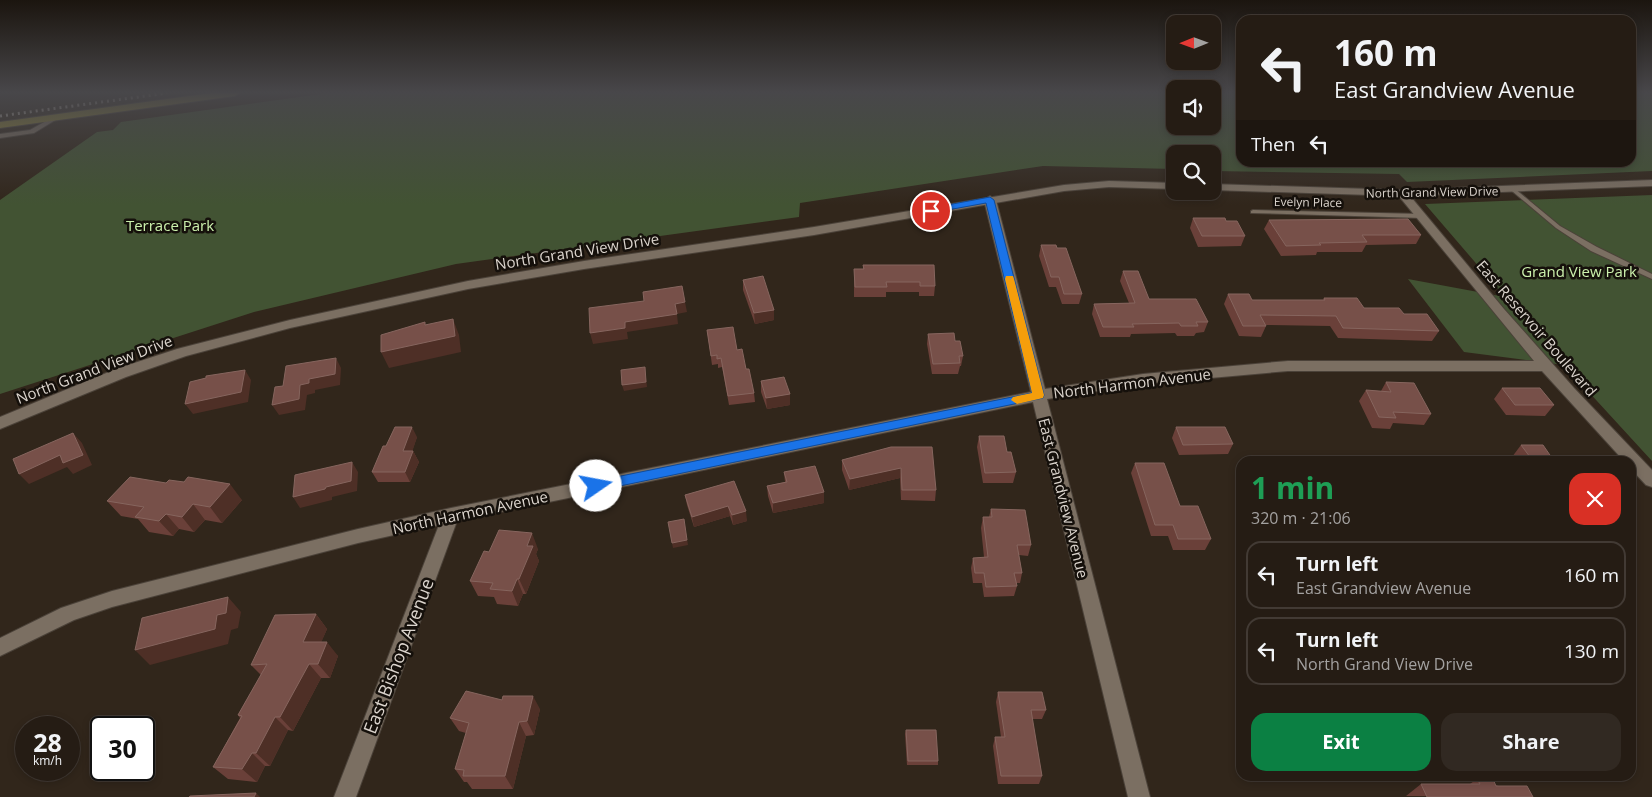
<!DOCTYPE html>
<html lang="en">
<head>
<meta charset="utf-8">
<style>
	:root { --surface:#251c14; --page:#312922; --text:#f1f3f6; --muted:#a3a1a0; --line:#423a34; --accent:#0b8043 }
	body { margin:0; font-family:"Open Sans",sans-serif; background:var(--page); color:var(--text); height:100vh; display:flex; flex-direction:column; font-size:19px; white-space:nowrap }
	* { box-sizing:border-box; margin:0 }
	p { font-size:16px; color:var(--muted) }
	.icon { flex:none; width:28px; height:28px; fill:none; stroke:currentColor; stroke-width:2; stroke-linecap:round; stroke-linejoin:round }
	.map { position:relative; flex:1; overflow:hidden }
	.side { position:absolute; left:1236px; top:456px; width:400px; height:325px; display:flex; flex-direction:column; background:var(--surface); border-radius:15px; box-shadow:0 2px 8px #0003,0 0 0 1px var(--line) }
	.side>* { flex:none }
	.top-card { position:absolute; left:1236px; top:15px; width:400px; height:152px; border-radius:15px; box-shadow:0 2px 8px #0003,0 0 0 1px var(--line); background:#251c14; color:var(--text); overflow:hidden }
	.needle { width:32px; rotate:269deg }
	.controls { position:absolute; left:1166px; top:15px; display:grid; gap:10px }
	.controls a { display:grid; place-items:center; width:55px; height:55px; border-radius:10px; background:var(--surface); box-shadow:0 2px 8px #0003,0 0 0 1px var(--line); font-size:25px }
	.speed { position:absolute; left:15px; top:716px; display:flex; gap:10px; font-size:25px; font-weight:700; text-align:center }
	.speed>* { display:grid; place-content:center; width:65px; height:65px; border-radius:50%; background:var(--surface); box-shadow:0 2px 8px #0003,0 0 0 1px var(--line); line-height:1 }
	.speed small { font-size:12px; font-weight:400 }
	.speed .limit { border:2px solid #111; border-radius:8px; background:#fff; color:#111 }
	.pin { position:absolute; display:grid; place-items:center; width:42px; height:42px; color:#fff; margin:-21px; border:2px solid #fff; border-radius:50%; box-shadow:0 1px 5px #0007 }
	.me { position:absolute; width:55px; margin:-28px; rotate:78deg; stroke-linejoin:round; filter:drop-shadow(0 0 4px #0008) }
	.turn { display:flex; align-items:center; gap:18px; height:105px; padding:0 15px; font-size:22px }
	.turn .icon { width:65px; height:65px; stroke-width:2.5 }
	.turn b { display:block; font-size:35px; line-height:42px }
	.then { display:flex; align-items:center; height:48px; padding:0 15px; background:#0003; gap:10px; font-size:19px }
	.round { display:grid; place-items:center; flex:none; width:52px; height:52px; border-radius:15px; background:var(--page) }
	.headline { display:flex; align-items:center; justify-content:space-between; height:85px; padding:0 15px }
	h1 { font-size:30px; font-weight:700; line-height:38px; color:#1e9e55 }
	.primary-button { display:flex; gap:10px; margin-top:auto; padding:10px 15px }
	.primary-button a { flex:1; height:58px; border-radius:15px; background:var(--accent); color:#fff; font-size:20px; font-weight:700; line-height:58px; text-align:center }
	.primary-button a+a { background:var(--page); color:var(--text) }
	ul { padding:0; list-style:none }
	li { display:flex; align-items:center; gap:15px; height:68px; margin:0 10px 8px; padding:0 5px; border:2px solid var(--line); border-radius:15px }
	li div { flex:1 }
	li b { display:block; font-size:19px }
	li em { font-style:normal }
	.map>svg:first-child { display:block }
	.green { fill:#425333 }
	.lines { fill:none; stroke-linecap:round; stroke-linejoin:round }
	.lane-casing { stroke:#4b4239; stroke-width:2 }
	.street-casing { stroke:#4b4239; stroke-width:2 }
	.secondary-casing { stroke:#4b4239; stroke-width:2 }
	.primary-casing { stroke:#4b4239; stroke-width:2 }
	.lane { fill:#7b6f62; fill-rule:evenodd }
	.street { fill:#7b6f62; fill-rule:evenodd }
	.secondary { fill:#7b6f62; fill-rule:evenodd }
	.primary { fill:#8f8537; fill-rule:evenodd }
	.rail { stroke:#b9b1a9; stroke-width:3; stroke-dasharray:2 4; stroke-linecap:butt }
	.wall { fill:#6a4039 }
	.shaded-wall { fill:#4e2f26 }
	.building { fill:#775049; stroke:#86655e }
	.route { fill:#1a73e8; stroke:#114b97 }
	.slow { fill:#f59e0b }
	.labels { text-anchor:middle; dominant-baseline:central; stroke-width:5; stroke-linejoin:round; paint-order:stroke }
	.far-street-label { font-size:12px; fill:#dbd4cd; stroke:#15100b }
	.park-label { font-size:15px; fill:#ccf1ad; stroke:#15100b }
	.street-label { font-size:15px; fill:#dbd4cd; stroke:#15100b }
	.near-street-label { font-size:18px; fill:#dbd4cd; stroke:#15100b }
</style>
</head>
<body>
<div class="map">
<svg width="1652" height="797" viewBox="0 0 1652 797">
	<rect width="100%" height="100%" fill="#31261b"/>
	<path class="green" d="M328,93H1175V126H1212L1213,93H1241V162H1631V93H1652V171L1407,182L1399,174L1213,171L1212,154H1175V169L1043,166L800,203L799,217L456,264L254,312L0,394V200L97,132L113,130L121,122Z
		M1652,195V461L1564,365L1464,352L1408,279L1505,297L1425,204Z"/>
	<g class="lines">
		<defs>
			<path id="lane" d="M55,116L58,118L57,119L34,133L0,138V134L30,130Z
				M1514,188L1560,226L1597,247L1652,274V279L1591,251L1556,228L1512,191V189Z
				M1253,210L1422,214L1425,216L1422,218L1251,213V211Z"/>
			<path id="street" d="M1402,190L1406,191L1504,309L1574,388L1652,470V487L1646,485L1631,469V461H1624L1542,371H1288L1143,384L1047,399L1150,797H1128L1033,402L457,521L356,797H334L439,525L358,543L112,607L74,620L0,656V638L61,608L112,591L358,529L451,508L1031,392L984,200L990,196L996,200L1045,389L1143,374L1288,361H1534L1398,195L1396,193Z"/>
			<path id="secondary" d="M1652,180V186L1402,196L1212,190V184L1402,190Z
				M1109,181L1175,183V189L1109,187L1064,191L814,235L584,269L468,289L290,328L186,356L126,377L0,429V417L116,369L177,349L290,320L468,281L584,261L814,227L1064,185Z"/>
			<path id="primary" d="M211,93H240L235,96L0,128V122Z"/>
		</defs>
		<use href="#lane" class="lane-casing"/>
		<use href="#street" class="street-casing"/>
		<use href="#secondary" class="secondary-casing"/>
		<use href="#primary" class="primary-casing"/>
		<use href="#lane" class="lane"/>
		<use href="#street" class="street"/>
		<use href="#secondary" class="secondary"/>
		<use href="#primary" class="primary"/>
		<path class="rail" d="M0,116L167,93"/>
	</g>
	<path class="wall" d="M1193,218L1226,221L1245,236L1241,246L1198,247L1190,228Z
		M1269,220L1421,235L1416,244L1366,245L1362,252H1317L1316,255L1281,256L1264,229Z
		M1041,245L1057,248L1082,294L1079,304H1062L1056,287H1049L1039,256Z
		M863,265L935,286L934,296H919V292H886V297H854V269H863Z
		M1123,271L1149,299L1208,322L1204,332L1196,333L1194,336H1177L1175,333L1131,334L1130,337H1100L1092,314L1094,304L1129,303L1120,281Z
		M743,280L774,310V320L755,324L743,290Z
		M1228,294L1252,300H1323L1324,298L1364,308L1404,314L1439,331L1432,341L1338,338L1330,326L1265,325L1266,326L1261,337L1239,336L1224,304Z
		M707,330L737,350L746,369L754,393L755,402L729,405L722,367L718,368V364L712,365Z
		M928,334L955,341L963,356L961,366H960L958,374H932L927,344Z
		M761,381L790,394V405L767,409L761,392Z
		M1386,382L1431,414L1424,425L1393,423L1390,429L1372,428L1359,401L1366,390L1381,391Z
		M1502,388L1554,405L1545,416L1506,415L1494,399Z
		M1176,427L1233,444L1228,454L1179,455L1172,438Z
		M979,436L1007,452L1016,472L1013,483H983L977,447Z
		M417,437L412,451H413L419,462L410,482H378L372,472L386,446Z
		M1521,445L1552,458L1559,461H1509Z
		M891,447L936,490L935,501L901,500L900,478L849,490L842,470V460Z
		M1135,463L1180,506L1211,539L1205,550H1173L1168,536H1151L1131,473Z
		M784,472L824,503L773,513L768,496L767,486L785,482Z
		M734,481L747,521L733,525L730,516L694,527L687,505L685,495Z
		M242,500L222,523L205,520L194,532L179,529L173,536L149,532L138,519L121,516L107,501Z
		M991,509L1031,545L1028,556L1019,555L1022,573L1020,583H1016L1017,586L1014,596L984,597L982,583H973L971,568L973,558L984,557L981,528L983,517H989Z
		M538,549L536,554L539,561L526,594H523L518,606L497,604L494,597L478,596L470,581L489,552Z
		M316,614L327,629L321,642L338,656L330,678H321L293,731L288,730L270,766H265L257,782L228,779L213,767L240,718L238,715L261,675L251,665Z
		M998,692L1046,710L1042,719H1032L1042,776L1039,784H998L993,746L995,737H1001L996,702Z
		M540,709L534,735L526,736L513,789H472L467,782H464L455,769L466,733L459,731L450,718Z
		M906,730L938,761V765H907L905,734Z
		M1477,779L1533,797L1406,796L1421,784H1470Z"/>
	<path class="shaded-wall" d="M685,302L687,312L677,314L678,324L627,332L628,339L593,344L590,333L675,304Z
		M774,310V320L755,324L754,313Z
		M453,319L459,335L461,352L389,368L381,352Z
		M336,358L341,368L340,385L315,390V393L307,395L305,410L279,415L272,405L300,385L309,379Z
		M645,367L647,387L624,391L622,385Z
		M245,370L251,380L248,402L193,414L185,404Z
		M790,394V405L767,409L766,398Z
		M412,427L417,437L409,462L403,451Z
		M73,433L82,443L92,465L73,474L67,467L29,484L19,474Z
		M413,451L419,462L410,482L405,472Z
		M352,462L358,472L357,491L332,497V500L300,508L293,497L326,487Z
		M901,468L900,478L849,490L850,479Z
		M230,484L242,500L222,523L210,507Z
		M824,492V503L773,513V503Z
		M193,504L205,520L194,532L182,517Z
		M728,506L730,516L694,527L692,517Z
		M746,511L747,521L733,525L732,515Z
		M166,514L179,529L173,536L159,521Z
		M684,519L688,545L673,548L672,543Z
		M532,533L538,549L536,554L539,561L526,594L519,579L527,546Z
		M517,579L523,594L518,606L512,591Z
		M228,597L241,612L238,628L231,630L228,644L150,665L135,650L217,615Z
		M316,614L327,629L315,657L303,642Z
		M327,642L338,656L330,678L318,664Z
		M309,664L321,678L293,731L280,717Z
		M533,696L540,709L534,735L527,721Z
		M275,717L288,730L270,766L256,753Z
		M519,722L526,736L513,789L505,776Z
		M252,753L265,766L257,782L242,769Z
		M256,793L260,797H254Z"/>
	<path class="building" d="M1193,218H1225L1226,221H1237L1245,236H1202Z
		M1408,219L1421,235H1362L1367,242L1319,243L1321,245L1286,246L1269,220Z
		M1041,245H1056L1057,248H1066L1082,294H1064L1059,277H1051Z
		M863,265H934L935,286H920V282H886L887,287H855L854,269H864Z
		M1123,271H1138L1149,299H1196L1208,322H1196L1198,326H1181L1179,323L1132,324L1134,327H1103L1094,304L1135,303Z
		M763,276L774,310L754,313L743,280Z
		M682,286L685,302L675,304L677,314L625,322V328L590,333L589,308L644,301L643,292Z
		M1228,294H1249L1252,300H1325L1324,298H1357L1364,308H1399L1404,314H1427L1439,331L1343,328L1336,316L1260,315L1266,326H1243Z
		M453,319L455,336L381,352V335L425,322V325Z
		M733,327L737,350L742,349L746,369H749L754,393L728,396L721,358L717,359V355L711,356L707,330Z
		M954,333L955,341H960L963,356H959L960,363L933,364L928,334Z
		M336,358L335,374L309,379V383L300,385L299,399L272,405L275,387L283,386L286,366Z
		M645,367L646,382L622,385L621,370Z
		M245,370L241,392L185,404L190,382L206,378V376Z
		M784,377L790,394L766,398L761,381Z
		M1386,382L1414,383L1431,414L1393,412L1396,418L1379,417L1366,390L1391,392Z
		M1502,388H1540L1554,405H1515Z
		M395,427H412L403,451H413L405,472H372L383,446H386Z
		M1176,427H1225L1233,444L1183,445Z
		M73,433L83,455L63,463L60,455L19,474L13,459Z
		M979,436H1004L1007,452H1011L1016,472L985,473Z
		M1521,445H1543L1552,458H1557L1559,461H1533Z
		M891,447H932L936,490H902L901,468L850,479L842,460Z
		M352,462L351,481L326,487L325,489L293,497L295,475Z
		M1135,463H1164L1180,506H1198L1211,539H1178L1173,525H1155Z
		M815,466L824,492L773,503L767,486L787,482L784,472Z
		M130,477L166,483L169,480L184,482L188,477L230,484L210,507L193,504L182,517L166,514L159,521L135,517L144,507L107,501Z
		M734,481L746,511L732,515L728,506L692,517L685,495Z
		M991,509L1025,510L1031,545H1017L1022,573H1014L1017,586L986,587L984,573H975L973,558L988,557L983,517H992Z
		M684,519L687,540L672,543L668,522Z
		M499,530L532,533L527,546H533L519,579H517L512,591L490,589L493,583L470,581L484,551L489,552Z
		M228,597L226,613L217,615L215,629L135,650L142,618Z
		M316,614L303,642H327L318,664H309L280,717H275L256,753H252L242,769L213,767L242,716L238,715L267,664L251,665L275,615Z
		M466,691L502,700L503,696H533L527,721L519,722L505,776H463L464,770L455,769L469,723L450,718Z
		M998,692H1042L1046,710H1031L1042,776H1001L995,737H1005Z
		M906,730H936L938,761H908Z
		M1477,779H1493L1496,786H1527L1533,797H1427L1421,784H1480Z
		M256,793L254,797H189L190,796Z"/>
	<linearGradient id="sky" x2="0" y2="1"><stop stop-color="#1b150f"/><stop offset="0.45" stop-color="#48474a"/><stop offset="1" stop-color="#48474a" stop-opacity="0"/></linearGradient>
	<rect width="1652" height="205" fill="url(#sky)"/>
	<path class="route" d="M990,197L994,200L1044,395L1043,398L596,491L591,489L590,486L591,482L596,481L1032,393L986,203L931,213L926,211L931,208Z"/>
	<path class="slow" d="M1006,276H1013L1014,279L1044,395L1043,398L1017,404L1011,400L1013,397L1032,393L1005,279Z"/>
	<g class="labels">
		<g class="far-street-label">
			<text transform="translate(1432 192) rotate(-1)">North Grand View Drive</text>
			<text transform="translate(1308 202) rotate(1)">Evelyn Place</text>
		</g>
		<g class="park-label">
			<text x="170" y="225">Terrace Park</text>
			<text x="1579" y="271">Grand View Park</text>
		</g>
		<g class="street-label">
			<text transform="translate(577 251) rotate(-9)">North Grand View Drive</text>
			<text transform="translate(1537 328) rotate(49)">East Reservoir Boulevard</text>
			<text transform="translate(94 369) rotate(-21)">North Grand View Drive</text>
			<text transform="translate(1132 383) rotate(-7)">North Harmon Avenue</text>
			<text transform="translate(1064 498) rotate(76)">East Grandview Avenue</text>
			<text transform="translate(470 512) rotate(-12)">North Harmon Avenue</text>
		</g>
		<g class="near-street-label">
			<text transform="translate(398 656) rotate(-69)">East Bishop Avenue</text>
		</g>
	</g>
</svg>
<div class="controls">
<a><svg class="needle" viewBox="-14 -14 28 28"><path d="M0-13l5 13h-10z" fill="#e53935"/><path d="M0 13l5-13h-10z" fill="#a3a1a0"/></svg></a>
<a><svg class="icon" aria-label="sound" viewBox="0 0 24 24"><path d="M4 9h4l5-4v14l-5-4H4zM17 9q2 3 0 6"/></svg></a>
<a><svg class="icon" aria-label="search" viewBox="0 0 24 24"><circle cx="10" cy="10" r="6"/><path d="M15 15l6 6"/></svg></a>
</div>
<div class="speed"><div>28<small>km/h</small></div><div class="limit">30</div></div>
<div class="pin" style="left:931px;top:211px;background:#d93025"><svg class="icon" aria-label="arrive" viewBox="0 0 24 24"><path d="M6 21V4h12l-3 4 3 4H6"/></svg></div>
<svg class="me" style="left:596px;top:486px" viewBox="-20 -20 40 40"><circle r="19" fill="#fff"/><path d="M0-13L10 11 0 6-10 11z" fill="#1a73e8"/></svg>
<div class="top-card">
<div class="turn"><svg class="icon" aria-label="left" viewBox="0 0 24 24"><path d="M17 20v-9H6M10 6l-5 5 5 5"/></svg><div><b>160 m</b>East Grandview Avenue</div></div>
<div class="then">Then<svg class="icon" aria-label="left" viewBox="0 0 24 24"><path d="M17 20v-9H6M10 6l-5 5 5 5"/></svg></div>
</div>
<section class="side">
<div class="headline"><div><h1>1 min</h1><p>320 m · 21:06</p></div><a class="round" style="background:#d93025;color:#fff"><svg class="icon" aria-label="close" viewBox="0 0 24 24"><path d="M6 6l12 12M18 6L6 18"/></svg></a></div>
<ul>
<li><svg class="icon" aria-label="left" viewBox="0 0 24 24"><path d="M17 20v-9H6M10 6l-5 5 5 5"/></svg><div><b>Turn left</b><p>East Grandview Avenue</p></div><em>160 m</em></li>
<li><svg class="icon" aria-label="left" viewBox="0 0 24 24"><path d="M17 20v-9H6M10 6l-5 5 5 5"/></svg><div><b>Turn left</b><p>North Grand View Drive</p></div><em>130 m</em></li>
</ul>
<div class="primary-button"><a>Exit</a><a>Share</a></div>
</section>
</div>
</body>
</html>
